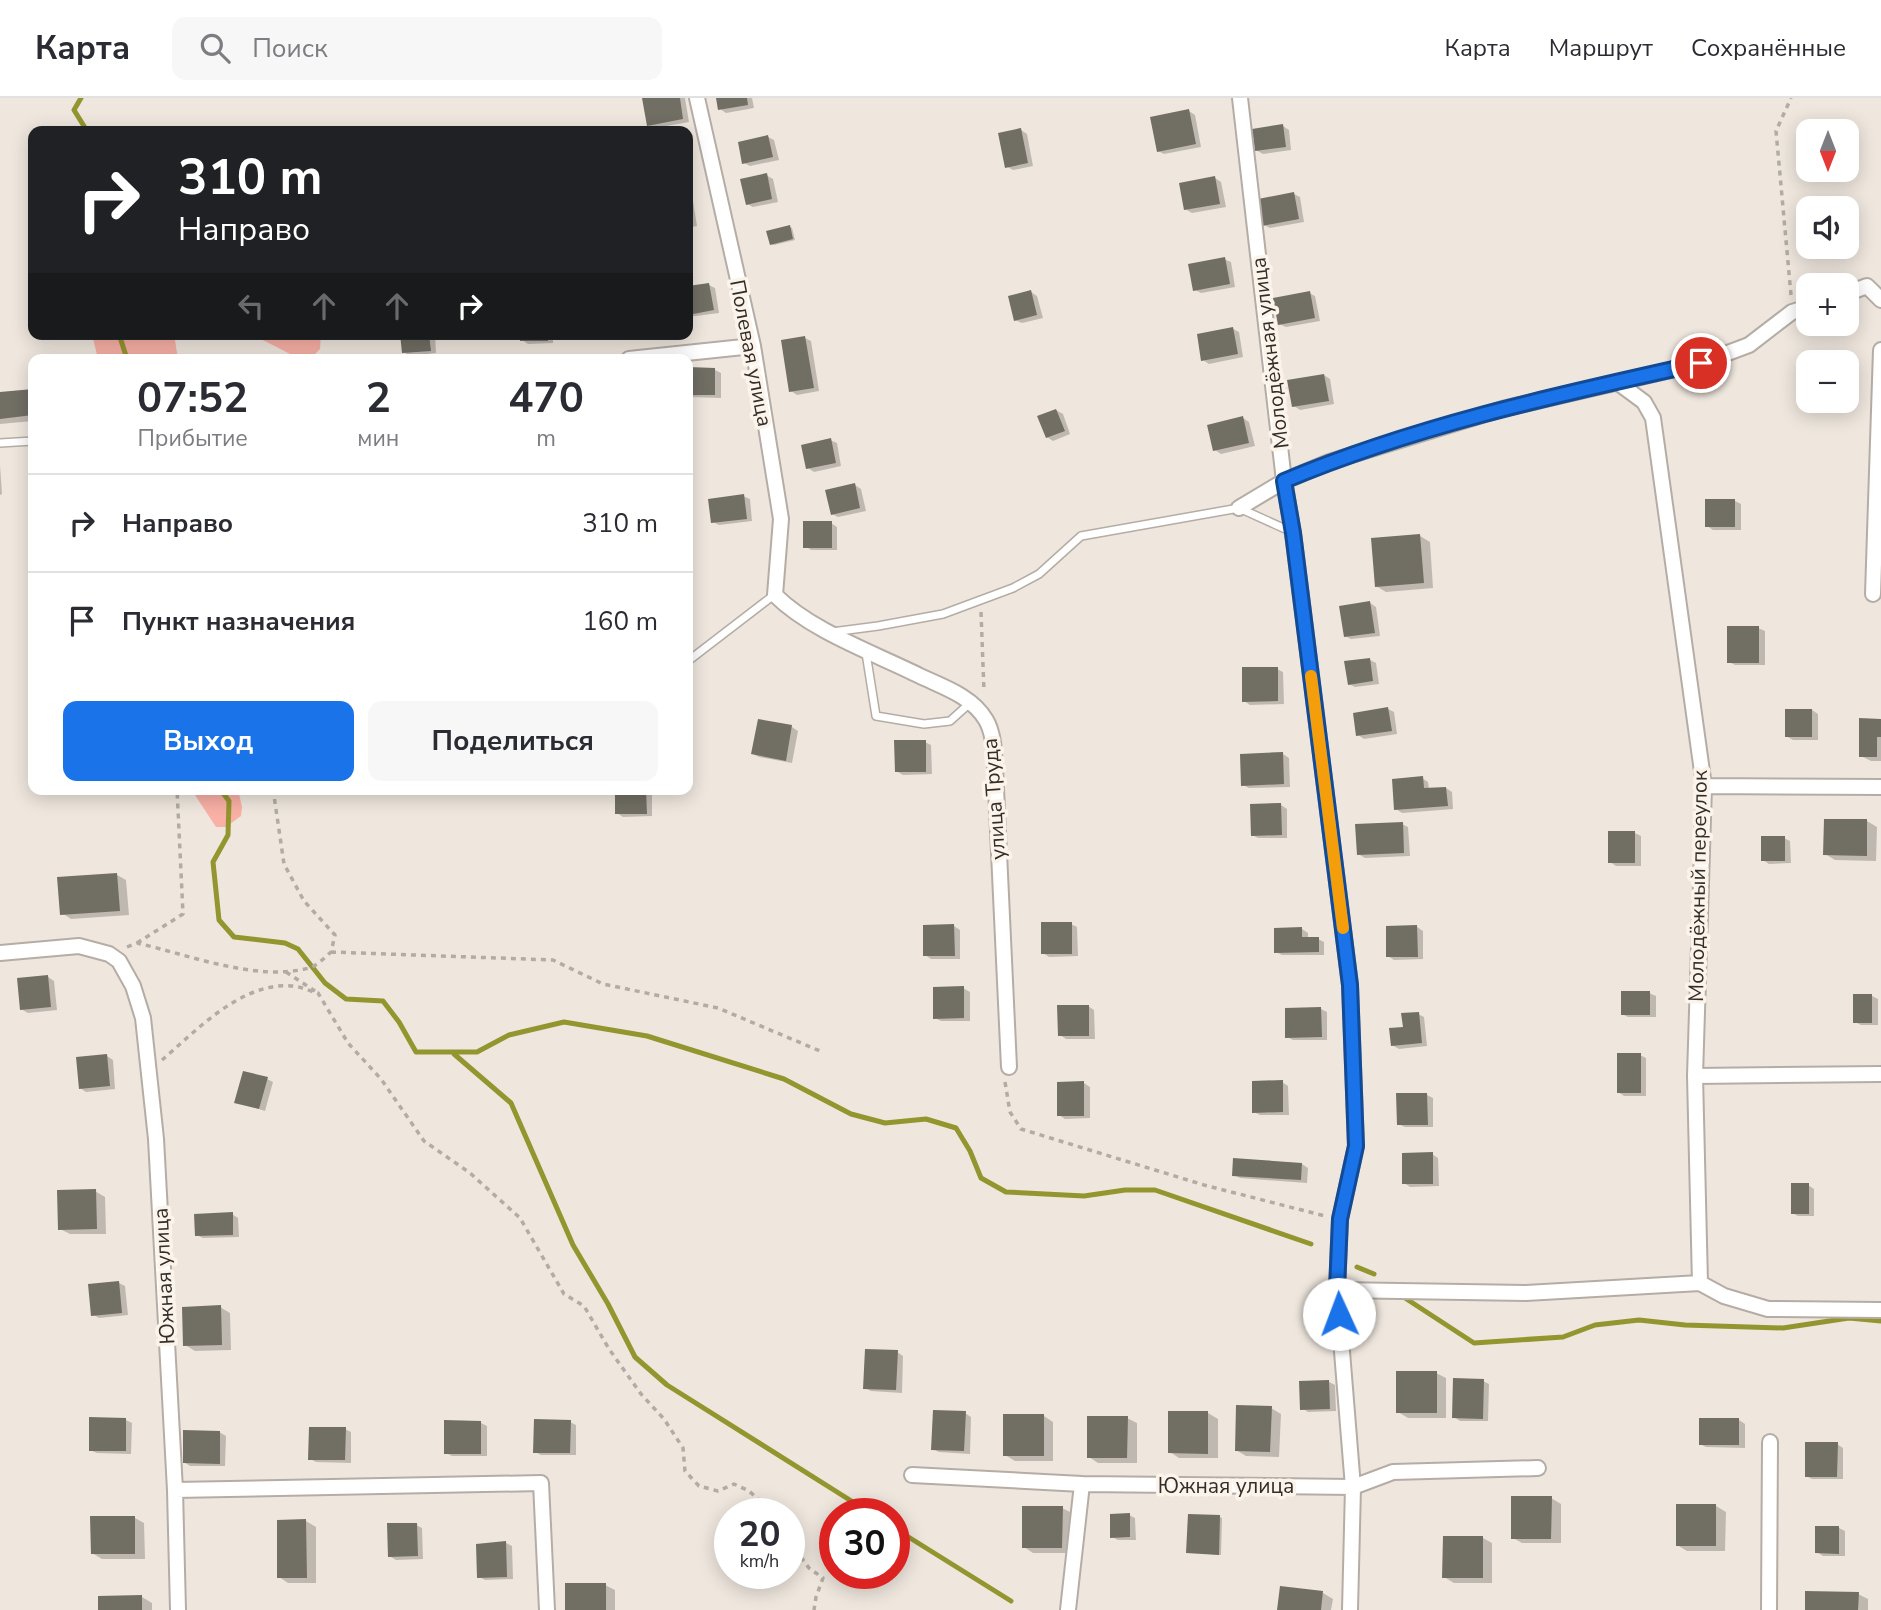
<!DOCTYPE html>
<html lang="ru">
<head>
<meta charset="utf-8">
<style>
	:root { --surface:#fff; --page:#f7f7f7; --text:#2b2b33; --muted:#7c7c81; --line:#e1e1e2; --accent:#1a73e8 }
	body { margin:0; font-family:"Nunito Sans",sans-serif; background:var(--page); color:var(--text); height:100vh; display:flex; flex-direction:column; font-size:26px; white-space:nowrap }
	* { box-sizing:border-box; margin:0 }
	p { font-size:23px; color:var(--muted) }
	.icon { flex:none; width:38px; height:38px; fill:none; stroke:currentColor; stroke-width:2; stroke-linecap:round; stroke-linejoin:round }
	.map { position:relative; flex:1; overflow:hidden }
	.sheet { position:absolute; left:28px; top:256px; width:665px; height:441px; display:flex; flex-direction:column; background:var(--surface); border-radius:14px; box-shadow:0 4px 18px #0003 }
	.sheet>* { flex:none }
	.banner { position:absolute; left:28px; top:28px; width:665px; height:214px; border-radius:14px; box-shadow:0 4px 18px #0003; background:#202124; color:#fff; overflow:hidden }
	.needle { width:46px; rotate:180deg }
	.buttons { position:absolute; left:1796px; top:21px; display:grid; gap:14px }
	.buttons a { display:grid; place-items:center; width:63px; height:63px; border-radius:14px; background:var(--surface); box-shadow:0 4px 18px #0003; font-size:35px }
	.speed { position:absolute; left:714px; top:1400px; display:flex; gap:14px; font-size:35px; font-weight:700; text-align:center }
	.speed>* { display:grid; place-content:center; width:91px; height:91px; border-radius:50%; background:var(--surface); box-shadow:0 4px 18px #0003; line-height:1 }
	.speed small { font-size:18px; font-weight:400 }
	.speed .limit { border:10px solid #d22; background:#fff; color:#111 }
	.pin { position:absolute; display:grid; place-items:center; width:60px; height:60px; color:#fff; margin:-30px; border:4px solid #fff; border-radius:50%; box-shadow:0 2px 7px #0007 }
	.me { position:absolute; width:77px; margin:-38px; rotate:358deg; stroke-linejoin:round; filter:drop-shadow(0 0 5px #0008) }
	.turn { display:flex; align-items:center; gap:24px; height:147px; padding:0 35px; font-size:32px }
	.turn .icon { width:91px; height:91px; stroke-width:2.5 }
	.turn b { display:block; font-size:49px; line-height:60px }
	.lanes { display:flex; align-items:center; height:66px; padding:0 35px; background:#0003; justify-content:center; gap:35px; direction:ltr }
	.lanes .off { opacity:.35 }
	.eta { display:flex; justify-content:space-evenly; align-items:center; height:119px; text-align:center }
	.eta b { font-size:42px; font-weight:700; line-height:49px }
	.action { display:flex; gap:14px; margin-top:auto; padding:14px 35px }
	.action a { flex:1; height:80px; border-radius:14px; background:var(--accent); color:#fff; font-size:28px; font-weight:700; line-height:80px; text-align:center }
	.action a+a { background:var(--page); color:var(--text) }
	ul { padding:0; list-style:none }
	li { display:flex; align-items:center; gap:21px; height:98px; padding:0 35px; border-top:2px solid var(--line) }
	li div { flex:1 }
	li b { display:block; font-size:26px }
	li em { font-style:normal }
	header { display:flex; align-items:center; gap:42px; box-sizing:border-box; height:98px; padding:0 35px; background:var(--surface); border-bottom:2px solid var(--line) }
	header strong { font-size:33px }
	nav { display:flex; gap:38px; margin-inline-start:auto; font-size:24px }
	.search { width:490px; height:63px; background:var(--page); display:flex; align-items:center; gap:18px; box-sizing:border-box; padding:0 24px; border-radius:14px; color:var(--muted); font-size:26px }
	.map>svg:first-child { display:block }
	.green { fill:#f9b0a5 }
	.shadow { fill:#0003 }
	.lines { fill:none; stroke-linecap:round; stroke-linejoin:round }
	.stream { stroke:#93952f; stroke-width:5 }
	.building { fill:#716e64 }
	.lane-casing { stroke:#b5ada5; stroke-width:10 }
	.street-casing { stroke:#b5ada5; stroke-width:18 }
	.path { stroke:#b2aca4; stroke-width:3.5; stroke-dasharray:5 5; stroke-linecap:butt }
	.lane { stroke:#fff; stroke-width:7 }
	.street { stroke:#fff; stroke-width:14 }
	.route-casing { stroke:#114b97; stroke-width:18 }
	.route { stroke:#1a73e8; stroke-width:12 }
	.slow { stroke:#f59e0b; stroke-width:12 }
	.labels { text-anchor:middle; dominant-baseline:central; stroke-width:7; stroke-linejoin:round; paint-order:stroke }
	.street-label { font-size:21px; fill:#312e2a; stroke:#fcf4eb }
</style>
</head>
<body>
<header>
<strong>Карта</strong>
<div class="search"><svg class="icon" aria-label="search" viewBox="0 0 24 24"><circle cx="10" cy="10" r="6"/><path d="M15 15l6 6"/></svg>Поиск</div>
<nav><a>Карта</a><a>Маршрут</a><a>Сохранённые</a></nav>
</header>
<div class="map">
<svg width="1881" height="1512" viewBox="0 0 1881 1512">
	<rect width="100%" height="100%" fill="#efe7de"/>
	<path class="green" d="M92,236H174L178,261H98Z
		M251,236H321L320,251L313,258H294Z
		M191,691H238L242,709L241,718L226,729H216Z"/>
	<path class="shadow" d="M654,0H685L689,24L655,30L648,27Z
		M718,0H752L754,10L726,15L720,11Z
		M1189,13L1195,17L1201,49L1164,56L1158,53Z
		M1283,28L1289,32L1291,52L1263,56L1256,52Z
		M1021,32L1027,36L1033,68L1013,72L1006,68Z
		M768,39L774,42L779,62L750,68L744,65Z
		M766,77L773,81L778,104L753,109L747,106Z
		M1215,80L1221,84L1226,109L1192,115L1185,111Z
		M1294,96L1300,99L1304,124L1270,130L1264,127Z
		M688,101L693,103L697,128L688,130Z
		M790,129L792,130L795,142L774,147L771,146Z
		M1224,161L1231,164L1235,189L1201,195L1195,192Z
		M709,187L715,190L719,215L688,219V190Z
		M1031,194L1037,198L1043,220L1022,225L1015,222Z
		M1309,195L1315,198L1320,223L1286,229L1279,226Z
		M1233,231L1239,234L1243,259L1209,266L1203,262Z
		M402,236H435L436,255L410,258L404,254Z
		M522,236H553V245L528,246L522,242Z
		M805,240L811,243L819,293L797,297L791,293Z
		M688,271L715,272L721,275V300L688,299Z
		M1324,277L1330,281L1334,306L1300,312L1294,308Z
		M33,292V323L0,326V295Z
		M1056,312L1063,316L1070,336L1053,343L1047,339Z
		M1243,320L1249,324L1255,348L1221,356L1215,352Z
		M830,342L837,345L841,368L814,374L808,370Z
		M0,367L2,396L0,397Z
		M855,387L861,391L866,413L838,419L832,416Z
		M743,398L750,401L752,423L719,427L713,424Z
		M1735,403L1741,406V432H1713L1707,428Z
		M831,425L837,429V452H811L805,448Z
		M1420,438L1430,444L1433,490L1386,494L1376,488Z
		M1370,505L1376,509L1380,538L1351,541L1345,538Z
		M1758,530L1765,533V567H1735L1729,564Z
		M1370,562L1376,565L1379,586L1355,589L1349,586Z
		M1277,571L1283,574L1284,606L1250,607L1244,603Z
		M1388,611L1394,614L1397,636L1364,641L1358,637Z
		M1812,612L1818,616V642H1793L1786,638Z
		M1881,622V663H1871L1861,658Z
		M759,623L792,629L798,633L792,665L759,659L753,656Z
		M925,644L931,647L932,676L903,677L896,673Z
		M1283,656L1289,660L1290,689L1249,690L1243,687Z
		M1422,680L1428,684L1429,691L1446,690L1452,694L1453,711L1402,715L1396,711Z
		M617,691H652V718L623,719L617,715Z
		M1281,707L1287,711V740H1258L1252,737Z
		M1867,723L1877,729L1876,763L1835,762L1825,756Z
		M1402,726L1408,729L1410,758L1365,760L1358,756Z
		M1635,735L1641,738V768H1616L1610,764Z
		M1784,740L1790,743L1791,765L1769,766L1763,762Z
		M117,777L126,782L129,817L71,821L62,815Z
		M1071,826L1077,829L1078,858L1049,859L1043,855Z
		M954,828L960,832V861H931L925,857Z
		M1417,829L1423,833V861L1394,862L1388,858Z
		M1302,831L1308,835V841H1318L1324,844V857H1282L1276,854Z
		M48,879L54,883L57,912L28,915L21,911Z
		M963,890L970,894V923H941L935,920Z
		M1649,895L1656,898V919H1628L1622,916Z
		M1872,898L1878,901V927H1861L1855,924Z
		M1088,908L1094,912L1095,941H1066L1060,937Z
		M1321,911L1327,914V942H1293L1287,939Z
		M1418,916L1424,919L1427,948L1399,951L1392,947Z
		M1640,957L1646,960V998H1624L1618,994Z
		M107,958L113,962L115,991L86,994L80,990Z
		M267,981L273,984L265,1013L236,1004Z
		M1282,984L1288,988L1289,1017H1260L1254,1014Z
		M1084,985L1090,989V1020L1065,1021L1059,1017Z
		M1427,997L1433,1000V1029H1405L1398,1026Z
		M1432,1056L1438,1060L1439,1088L1410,1089L1404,1085Z
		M1302,1066L1308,1070L1307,1085L1240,1080L1234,1077Z
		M1808,1087L1814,1091V1118H1798L1792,1115Z
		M95,1093L105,1099L106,1136H70L60,1131Z
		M232,1116L238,1120L239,1139L203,1140L196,1137Z
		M119,1185L125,1188L128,1217L99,1220L92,1216Z
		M220,1209L230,1215L231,1252L195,1253L185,1247Z
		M897,1254L903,1258L902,1295L871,1293L865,1290Z
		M1436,1275L1446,1280V1320H1408L1398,1314Z
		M1483,1283L1489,1286L1488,1323H1460L1454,1319Z
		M1329,1284L1335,1287L1336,1313L1308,1314L1302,1310Z
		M1271,1310L1281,1316L1279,1359L1246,1358L1236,1352Z
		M965,1315L971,1319L970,1356L939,1354L933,1351Z
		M1170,1315H1208L1218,1321V1360H1179L1170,1354Z
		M1044,1318L1053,1324V1363H1015L1005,1357Z
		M1127,1320L1137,1325V1365H1098L1089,1359Z
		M126,1322L132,1325L131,1356L97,1355L90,1352Z
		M1739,1322L1745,1326V1350L1706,1349L1700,1346Z
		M570,1324L576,1327V1357H541L535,1354Z
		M481,1325L487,1328V1358H452L446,1355Z
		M345,1331L351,1334V1365L316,1364L310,1361Z
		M219,1334L226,1338L225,1368H190L184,1364Z
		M1837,1346L1843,1350V1381H1812L1806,1378Z
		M1551,1400L1561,1406V1445H1522L1513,1440Z
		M1716,1408L1726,1414L1725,1453H1687L1677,1447Z
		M1062,1410L1072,1415V1455H1033L1024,1449Z
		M1129,1417L1135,1420L1136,1442H1118L1112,1439Z
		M1220,1419L1222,1420L1221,1457L1188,1454Z
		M135,1420L144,1425L145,1461H102L92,1455Z
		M306,1423L316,1429V1485H288L279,1479Z
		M416,1427L422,1430L423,1461L396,1462L389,1458Z
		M1839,1430L1845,1433V1458H1823L1817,1454Z
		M1483,1440L1492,1445V1485H1454L1444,1479Z
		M506,1445L512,1448L513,1481L485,1482L479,1479Z
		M605,1487L615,1492V1512H567Z
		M1323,1495L1333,1501L1331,1512H1279Z
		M1858,1496L1868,1501V1512H1806Z
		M142,1499L152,1505V1512H99Z"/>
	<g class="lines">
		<path class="stream" d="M81,0L74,12L87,33
			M119,236L127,261
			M220,691L229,703L228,737L213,764L219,822L234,839L285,845L298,851L325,885L346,901L383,903L399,924L416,954H477L509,937L564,924L647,938L784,981L851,1016L885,1025L926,1021L956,1030L970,1053L981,1080L1006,1094L1084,1098L1125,1092H1155L1311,1146
			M454,956L511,1005L573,1147L608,1206L635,1259L667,1287L872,1416
			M1357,1169L1374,1176
			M1405,1200L1474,1245L1563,1239L1595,1227L1639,1222L1685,1227L1783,1230L1849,1220L1881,1223
			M894,1430L1011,1503"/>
	</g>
	<path class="building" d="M642,0H680L683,21L647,28Z
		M716,0H747L748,7L718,12Z
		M1189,11L1196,46L1157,54L1150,19Z
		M1283,26L1286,49L1255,53L1252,31Z
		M1021,30L1028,65L1005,70L998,35Z
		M768,37L773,59L742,66L738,44Z
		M767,75L772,101L746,107L740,81Z
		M1215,78L1220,106L1184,112L1179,85Z
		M1294,94L1299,121L1262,128L1258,101Z
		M790,127L793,141L770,147L766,133Z
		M1225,159L1230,186L1193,193L1188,166Z
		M709,185L714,212L688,217V188Z
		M1031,192L1037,217L1014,223L1008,198Z
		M1310,193L1315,220L1278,227L1273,200Z
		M1233,229L1238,256L1201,263L1197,236Z
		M400,236H429L431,253L402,255Z
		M520,236H548V243H520Z
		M805,238L814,290L789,294L781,242Z
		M688,269L715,270V297H688Z
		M1324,276L1329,303L1292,309L1287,282Z
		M33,291V317L0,321V294Z
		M1056,311L1065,333L1046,340L1037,318Z
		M1243,318L1249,345L1213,353L1207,327Z
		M831,340L836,365L806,371L801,347Z
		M855,385L860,410L831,417L825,392Z
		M744,396L747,421L711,425L708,401Z
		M1705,401H1735V429H1705Z
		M803,423H832V450H803Z
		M1420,436L1424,485L1375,489L1371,440Z
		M1370,503L1375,535L1344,539L1339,508Z
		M1727,528H1759V565H1727Z
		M1370,560L1373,583L1348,587L1344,563Z
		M1242,569H1278V603L1242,604Z
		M1388,609L1392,633L1356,638L1353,615Z
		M1785,611H1812V639H1785Z
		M1859,620L1881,621V639H1877V659H1859Z
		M758,621L792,627L786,663L751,656Z
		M894,642H926V674H895Z
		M1283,654L1284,686L1241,688L1240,656Z
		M1423,678L1424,690L1446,689L1448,708L1394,712L1392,681Z
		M615,691H646L647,716H615Z
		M1281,705L1282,737L1251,738L1250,706Z
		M1824,721H1867V758L1823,757Z
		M1403,724L1404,755L1357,757L1355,726Z
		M1608,733H1635V765H1608Z
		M1761,738H1785V763H1761Z
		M117,775L120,813L60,817L57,779Z
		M1041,824H1072V856H1041Z
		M954,826L955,858H923V827Z
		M1417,827L1418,859H1386V828Z
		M1302,829V839H1319V854L1274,855V830Z
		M48,877L51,909L20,912L17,880Z
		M964,888V920L933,921V889Z
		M1621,893H1650V917H1621Z
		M1853,896H1872V925H1853Z
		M1057,907H1089V938H1058Z
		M1321,909L1322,939L1285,940V910Z
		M1419,914L1422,945L1391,948L1389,930L1403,929L1401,915Z
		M1617,955H1641V995H1617Z
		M107,956L110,988L79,991L76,959Z
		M243,973L268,979L259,1011L234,1005Z
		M1283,982V1014L1252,1015V983Z
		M1084,983V1018H1057V984Z
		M1396,995H1427L1428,1027H1397Z
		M1433,1054V1086H1402V1055Z
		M1233,1060L1302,1065L1301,1082L1232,1078Z
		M1791,1085H1809V1116H1791Z
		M96,1091L97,1131L58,1132L57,1092Z
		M233,1114V1137L195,1138L194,1116Z
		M119,1183L122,1215L91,1218L88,1186Z
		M221,1207L222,1247L183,1248L182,1209Z
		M865,1251L898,1252L896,1292L863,1291Z
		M1396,1273H1437V1315H1396Z
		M1453,1280L1484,1281L1483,1321L1452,1320Z
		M1329,1282L1330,1311L1300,1312L1299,1283Z
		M1236,1307L1272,1308L1270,1354L1235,1353Z
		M933,1312L966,1313L964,1353L931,1352Z
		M1168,1313H1208V1356L1168,1355Z
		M1003,1316H1044V1358H1003Z
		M1087,1318H1128L1127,1360H1087Z
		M89,1319L126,1320V1353H89Z
		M1699,1320H1739V1347H1699Z
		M534,1321L571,1322L570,1355H533Z
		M444,1322L481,1323V1356H444Z
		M309,1329H346L345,1362H308Z
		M183,1332L220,1333V1366L183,1365Z
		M1805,1344H1838L1837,1379H1805Z
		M1511,1398H1552L1551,1441H1511Z
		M1676,1406H1716V1448H1676Z
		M1022,1408H1063L1062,1450H1022Z
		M1130,1415V1439L1110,1440V1416Z
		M1188,1416L1220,1417L1219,1457L1186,1455Z
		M90,1418H135V1456H91Z
		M306,1421L307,1480H277V1422Z
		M387,1425H417L418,1458L388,1459Z
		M1815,1428H1839V1456L1815,1455Z
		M1443,1438H1483V1480H1442Z
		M506,1443L507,1479L477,1480L476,1446Z
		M565,1485H606V1512H565Z
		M1280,1488L1323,1493L1321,1512H1277Z
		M1805,1493L1859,1494L1858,1512H1805Z
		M142,1497V1512H98V1498Z"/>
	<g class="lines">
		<defs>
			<path id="lane" d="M0,345L33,343
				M832,534L878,528L943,516L1013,490L1039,476L1081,438L1239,410L1292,434
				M866,555L876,618L924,626L950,623L970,605
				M688,563L774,497"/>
			<path id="street" d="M697,0L753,248L781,421L775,497C811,533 874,555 920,578C943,589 972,598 986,622C994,636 994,654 995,669L1009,969
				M1240,0L1284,383L1293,435L1350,887L1356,1048L1340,1121L1337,1192L1353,1389L1350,1512
				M1846,196L1867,188L1881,202
				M629,261L753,248
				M1617,284L1644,304L1653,320L1704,688L1695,978L1700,1185
				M1239,410L1284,383L1329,364L1502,311L1701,265L1749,247L1792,214L1808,209
				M1873,496L1881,252
				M1704,688L1881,689
				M0,855L79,848L109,856L119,863L133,888L143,920L156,1041L175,1392L178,1512
				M1695,978L1881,976
				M1337,1192L1526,1195L1700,1185L1724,1198L1768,1211L1881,1212
				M912,1377L1082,1386L1353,1389L1393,1374L1538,1370
				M175,1392L541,1385L547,1512
				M1068,1512L1082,1386
				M1769,1512L1770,1344"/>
		</defs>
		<use href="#lane" class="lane-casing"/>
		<use href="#street" class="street-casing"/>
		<path class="path" d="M1791,197L1776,33L1791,0
			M981,514L984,594
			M137,845L183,816L177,691
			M127,849L137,845C189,857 257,884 309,870C318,867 324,860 331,854L335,837L304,803L284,766L273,691
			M331,854L553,862L603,886L718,910L820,953
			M286,874L315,893
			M162,962C196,933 241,884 291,888C300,888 309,893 318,895L348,945L381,981L424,1043L470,1075L520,1120L564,1196L584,1208L609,1251L641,1296L664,1321L683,1350L685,1373L699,1388L718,1393L734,1386L749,1393L775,1416
			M1005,984L1010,1014L1021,1031L1204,1087L1325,1118
			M789,1443L809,1470L823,1480L816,1499L814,1512"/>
		<use href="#lane" class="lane"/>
		<use href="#street" class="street"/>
	</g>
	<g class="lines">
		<defs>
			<path id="route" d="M1339,1216L1337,1192L1340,1121L1356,1048L1350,887L1293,435L1284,383C1417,327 1561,296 1701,265"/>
		</defs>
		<use href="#route" class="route-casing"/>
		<use href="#route" class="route"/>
		<path class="slow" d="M1311,578L1343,830"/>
	</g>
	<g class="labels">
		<g class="street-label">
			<text transform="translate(751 255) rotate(79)">Полевая улица</text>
			<text transform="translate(1270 255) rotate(-97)">Молодёжная улица</text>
			<text transform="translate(994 701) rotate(-94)">улица Труда</text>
			<text transform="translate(1698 788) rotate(-89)">Молодёжный переулок</text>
			<text transform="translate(164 1178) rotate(-93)">Южная улица</text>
			<text x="1226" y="1388">Южная улица</text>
		</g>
	</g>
</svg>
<div class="buttons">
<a><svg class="needle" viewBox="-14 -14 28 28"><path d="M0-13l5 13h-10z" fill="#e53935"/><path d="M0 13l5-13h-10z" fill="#7c7c81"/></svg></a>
<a><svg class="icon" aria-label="sound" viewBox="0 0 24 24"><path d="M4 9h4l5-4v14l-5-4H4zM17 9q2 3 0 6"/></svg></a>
<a>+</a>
<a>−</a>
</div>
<div class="speed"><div>20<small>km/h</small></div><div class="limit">30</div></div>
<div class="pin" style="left:1701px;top:265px;background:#d93025"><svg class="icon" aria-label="arrive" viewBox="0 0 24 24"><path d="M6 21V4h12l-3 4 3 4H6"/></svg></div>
<svg class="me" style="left:1339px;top:1216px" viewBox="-20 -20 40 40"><circle r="19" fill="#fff"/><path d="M0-13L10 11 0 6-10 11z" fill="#1a73e8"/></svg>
<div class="banner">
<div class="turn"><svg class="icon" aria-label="right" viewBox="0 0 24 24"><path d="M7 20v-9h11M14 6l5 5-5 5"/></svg><div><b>310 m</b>Направо</div></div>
<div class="lanes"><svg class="icon off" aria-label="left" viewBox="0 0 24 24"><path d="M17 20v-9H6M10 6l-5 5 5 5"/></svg><svg class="icon off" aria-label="ahead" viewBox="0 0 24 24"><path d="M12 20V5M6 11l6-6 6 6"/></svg><svg class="icon off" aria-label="ahead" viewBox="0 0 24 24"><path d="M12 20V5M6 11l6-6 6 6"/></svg><svg class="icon" aria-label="right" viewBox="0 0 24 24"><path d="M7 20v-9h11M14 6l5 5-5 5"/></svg></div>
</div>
<section class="sheet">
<div class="eta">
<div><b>07:52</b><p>Прибытие</p></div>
<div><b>2</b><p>мин</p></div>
<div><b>470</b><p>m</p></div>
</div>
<ul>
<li><svg class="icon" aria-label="right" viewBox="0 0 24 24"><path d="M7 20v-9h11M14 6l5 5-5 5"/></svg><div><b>Направо</b></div><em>310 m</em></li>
<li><svg class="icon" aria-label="arrive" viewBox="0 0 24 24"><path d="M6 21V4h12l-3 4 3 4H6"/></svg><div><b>Пункт назначения</b></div><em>160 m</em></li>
</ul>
<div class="action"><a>Выход</a><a>Поделиться</a></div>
</section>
</div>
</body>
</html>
